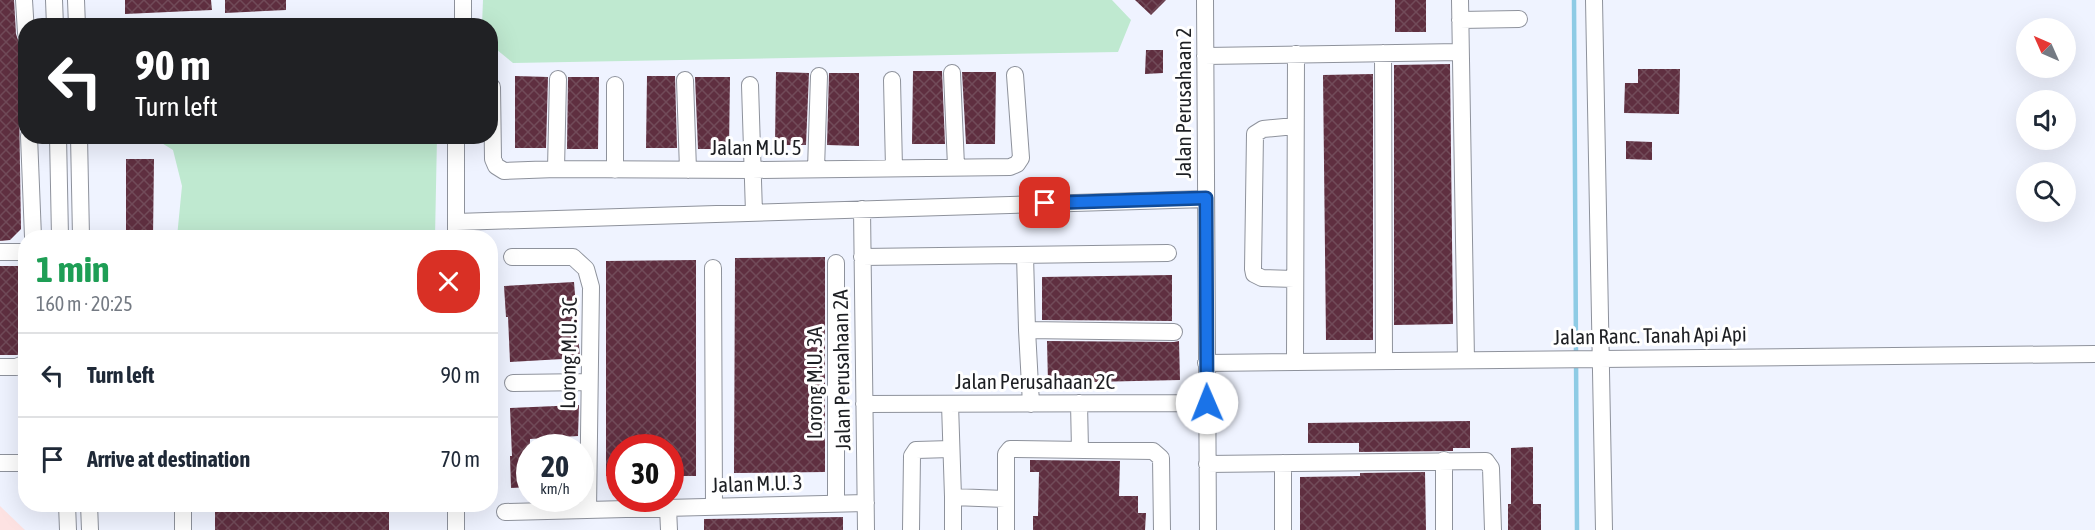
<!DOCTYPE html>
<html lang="en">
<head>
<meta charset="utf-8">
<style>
	:root { --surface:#fff; --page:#f6f6f7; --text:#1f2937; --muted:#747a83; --line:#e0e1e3 }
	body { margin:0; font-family:"Asap Condensed",sans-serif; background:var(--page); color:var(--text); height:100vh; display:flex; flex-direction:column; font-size:22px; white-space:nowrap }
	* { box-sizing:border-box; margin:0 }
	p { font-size:20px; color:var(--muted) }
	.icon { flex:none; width:33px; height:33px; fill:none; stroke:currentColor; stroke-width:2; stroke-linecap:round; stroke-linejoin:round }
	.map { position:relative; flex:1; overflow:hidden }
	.drawer { position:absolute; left:18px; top:230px; width:480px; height:282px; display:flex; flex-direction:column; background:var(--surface); border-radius:24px; box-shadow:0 6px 24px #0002 }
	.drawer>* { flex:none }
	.guide { position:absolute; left:18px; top:18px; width:480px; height:126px; border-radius:24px; box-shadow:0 6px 24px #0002; background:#202124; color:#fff; overflow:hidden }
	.needle { width:39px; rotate:315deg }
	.fabs { position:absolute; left:2016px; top:18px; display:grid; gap:12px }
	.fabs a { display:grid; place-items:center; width:60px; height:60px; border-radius:50%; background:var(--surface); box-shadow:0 6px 24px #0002; font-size:30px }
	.speed { position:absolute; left:516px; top:434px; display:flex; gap:12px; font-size:30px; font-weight:700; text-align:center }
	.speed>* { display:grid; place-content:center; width:78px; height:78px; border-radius:50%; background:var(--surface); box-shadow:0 6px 24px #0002; line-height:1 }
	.speed small { font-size:15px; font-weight:400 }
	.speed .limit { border:9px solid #d22; background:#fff; color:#111 }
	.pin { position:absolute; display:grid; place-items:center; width:51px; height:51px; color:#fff; margin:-26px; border-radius:12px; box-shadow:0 3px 9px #0006 }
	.me { position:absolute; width:66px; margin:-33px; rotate:359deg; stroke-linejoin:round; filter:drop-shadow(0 0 4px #0008) }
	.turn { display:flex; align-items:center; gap:21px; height:126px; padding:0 18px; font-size:27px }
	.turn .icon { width:78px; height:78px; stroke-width:2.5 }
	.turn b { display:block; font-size:42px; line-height:51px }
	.round { display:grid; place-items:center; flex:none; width:63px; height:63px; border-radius:24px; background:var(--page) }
	.summary { display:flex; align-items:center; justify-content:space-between; height:102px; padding:0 18px }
	h1 { font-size:36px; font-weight:700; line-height:45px; color:#1e9e55 }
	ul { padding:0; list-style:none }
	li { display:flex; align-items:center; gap:18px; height:84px; padding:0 18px; border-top:2px solid var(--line) }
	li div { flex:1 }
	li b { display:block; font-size:22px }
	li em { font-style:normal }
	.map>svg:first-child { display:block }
	.education { fill:#fde2e2 }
	.grass { fill:#bfe9d0 }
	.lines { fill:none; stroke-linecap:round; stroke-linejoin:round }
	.stream { stroke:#8ecbe5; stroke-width:4.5 }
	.building { fill:url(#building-cross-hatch) }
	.minor-casing { stroke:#8e929c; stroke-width:18 }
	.minor { stroke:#fff; stroke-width:16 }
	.route-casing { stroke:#114b97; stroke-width:15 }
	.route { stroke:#1a73e8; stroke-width:10 }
	.labels { text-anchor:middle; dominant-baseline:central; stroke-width:6; stroke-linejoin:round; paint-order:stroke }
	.street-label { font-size:21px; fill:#1d1f23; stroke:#fff }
</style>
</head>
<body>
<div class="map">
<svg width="2095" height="530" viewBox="0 0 2095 530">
	<defs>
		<pattern id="building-cross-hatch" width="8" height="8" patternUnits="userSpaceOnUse" patternTransform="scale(1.5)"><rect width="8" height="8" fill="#5f2f40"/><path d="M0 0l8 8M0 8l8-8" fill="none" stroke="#714b59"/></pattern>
	</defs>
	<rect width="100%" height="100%" fill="#eff3ff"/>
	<path class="education" d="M0,506L25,530H0Z"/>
	<path class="grass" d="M483,0H1112L1131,20L1118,52L513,63L491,45L490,26L482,25Z
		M152,137H437L435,237H177L182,186L173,150Z"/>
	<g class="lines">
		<path class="stream" d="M1574,0L1577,530"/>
	</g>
	<path class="building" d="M0,0H14L16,34L18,40L21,229L10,240L0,241Z
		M125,0H211L212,10L125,14Z
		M225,0H286V10L225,13Z
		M1135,0H1166L1151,15Z
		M1395,0H1426V32H1395Z
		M1146,50H1163V73L1145,74Z
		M1450,64L1453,324L1394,325V65Z
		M1638,69H1680L1679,114L1624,113L1625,83H1638Z
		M913,71H942L945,144H912Z
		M776,72L809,73L806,145H775Z
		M962,72H996L995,144H966Z
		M829,73H859V146L827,145Z
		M1373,74V340H1326L1323,75Z
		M515,76L548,77L546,148H515Z
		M647,76H675L677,148H646Z
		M568,77H599L598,149H567Z
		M695,77H730L729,149H698Z
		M1626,141L1652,142V160L1626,159Z
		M126,159H154L153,237H126Z
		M825,257V472L734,473L735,258Z
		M696,260V476H670V447H620V476H606V261Z
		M0,266H25L26,353L17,355H0Z
		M1172,275V321L1042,320V277Z
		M574,282L580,358L510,362L508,317H506L504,286Z
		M1047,341L1174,342L1179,341L1180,380L1048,383Z
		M579,405L578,436L530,439V487L511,488L510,456H512L510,408Z
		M1470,421V448H1453V451L1359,452V443H1308V423Z
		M1533,447V504H1541V530H1508V504H1511V448Z
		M1030,460L1120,461L1119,496H1138V513H1146L1145,530H1033V516H1038L1039,472H1030Z
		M1425,472L1426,530H1300V477L1360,476V473Z
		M215,504H389V530H215Z
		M843,517V530H704V519Z"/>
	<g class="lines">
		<defs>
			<path id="minor" d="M24,0L26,33
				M54,0L55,26
				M76,0L77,26
				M1205,0L1208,530
				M1460,0L1466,360
				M1594,0L1604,530
				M1460,20L1519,19
				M463,26V0
				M1383,53L1384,361
				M1205,56L1460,52
				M952,73L956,166
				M685,80L688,170
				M892,80L894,168
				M750,85L754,213
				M492,87L493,159L496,166L504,171L556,169L752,170L1010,167L1017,164L1021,158L1015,75
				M29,136L33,237
				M58,136L60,237
				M79,136L81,237
				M456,136V237
				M556,169L558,79
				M816,169L819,76
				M615,170V85
				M862,209L866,530
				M456,222L1206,199
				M0,252H26
				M1025,255L1027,330L1174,332
				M512,257H573L586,269L591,287L588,510
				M862,257L1168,253
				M713,268L714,507
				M1294,279L1262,278L1254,274L1253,269L1255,134L1263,129L1295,126
				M1027,330L1031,404
				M1295,362L1296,54
				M1206,363L2095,354
				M0,367H16L26,363
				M513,383L589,382
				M1079,403L1080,450
				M864,404L1207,403
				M950,404L953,497
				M1444,460V530
				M0,463H26
				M1283,463V530
				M1207,464L1486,461L1491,468L1493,530
				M836,503V263
				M67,504L68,530
				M89,504L90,530
				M183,504V530
				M456,504V530
				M668,508L669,530
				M505,512L866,503
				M911,530L912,456L916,450L951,449
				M953,530V497L1005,499
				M1006,530V454L1010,449L1153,451L1161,458L1162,530"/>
		</defs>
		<use href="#minor" class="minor-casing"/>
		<use href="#minor" class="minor"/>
	</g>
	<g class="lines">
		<defs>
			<path id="route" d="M1045,203L1206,198L1207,403"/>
		</defs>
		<use href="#route" class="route-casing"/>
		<use href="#route" class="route"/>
	</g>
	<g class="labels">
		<g class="street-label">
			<text transform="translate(1183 103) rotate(-90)">Jalan Perusahaan 2</text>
			<text x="756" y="147">Jalan M.U. 5</text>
			<text transform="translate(1650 335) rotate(-1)">Jalan Ranc. Tanah Api Api</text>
			<text transform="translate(568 353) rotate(-89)">Lorong M.U. 3C</text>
			<text transform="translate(841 370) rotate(-91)">Jalan Perusahaan 2A</text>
			<text x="1035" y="381">Jalan Perusahaan 2C</text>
			<text transform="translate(814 383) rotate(-90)">Lorong M.U. 3A</text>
			<text transform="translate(757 483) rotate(-2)">Jalan M.U. 3</text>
		</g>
	</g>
</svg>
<div class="fabs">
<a><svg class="needle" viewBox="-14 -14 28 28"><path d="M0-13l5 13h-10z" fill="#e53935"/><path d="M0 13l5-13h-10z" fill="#747a83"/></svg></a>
<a><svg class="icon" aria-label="sound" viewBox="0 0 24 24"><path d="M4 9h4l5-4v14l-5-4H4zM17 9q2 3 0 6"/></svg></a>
<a><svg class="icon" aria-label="search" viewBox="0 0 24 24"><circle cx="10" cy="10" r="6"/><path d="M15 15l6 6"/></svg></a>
</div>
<div class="speed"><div>20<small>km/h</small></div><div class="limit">30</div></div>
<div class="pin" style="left:1045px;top:203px;background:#d93025"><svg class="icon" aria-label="arrive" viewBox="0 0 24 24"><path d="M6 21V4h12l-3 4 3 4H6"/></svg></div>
<svg class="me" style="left:1207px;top:403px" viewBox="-20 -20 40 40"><circle r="19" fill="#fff"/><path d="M0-13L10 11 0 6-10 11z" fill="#1a73e8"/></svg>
<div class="guide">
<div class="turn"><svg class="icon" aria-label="left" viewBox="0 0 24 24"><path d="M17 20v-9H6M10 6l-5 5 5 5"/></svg><div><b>90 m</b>Turn left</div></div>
</div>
<section class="drawer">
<div class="summary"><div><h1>1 min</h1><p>160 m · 20:25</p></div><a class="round" style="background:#d93025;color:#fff"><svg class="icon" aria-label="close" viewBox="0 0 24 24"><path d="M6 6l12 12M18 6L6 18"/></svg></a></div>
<ul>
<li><svg class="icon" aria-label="left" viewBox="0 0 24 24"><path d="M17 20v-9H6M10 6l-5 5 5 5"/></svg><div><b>Turn left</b></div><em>90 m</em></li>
<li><svg class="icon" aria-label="arrive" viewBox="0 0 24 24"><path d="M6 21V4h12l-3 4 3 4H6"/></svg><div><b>Arrive at destination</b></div><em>70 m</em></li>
</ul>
</section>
</div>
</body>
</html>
